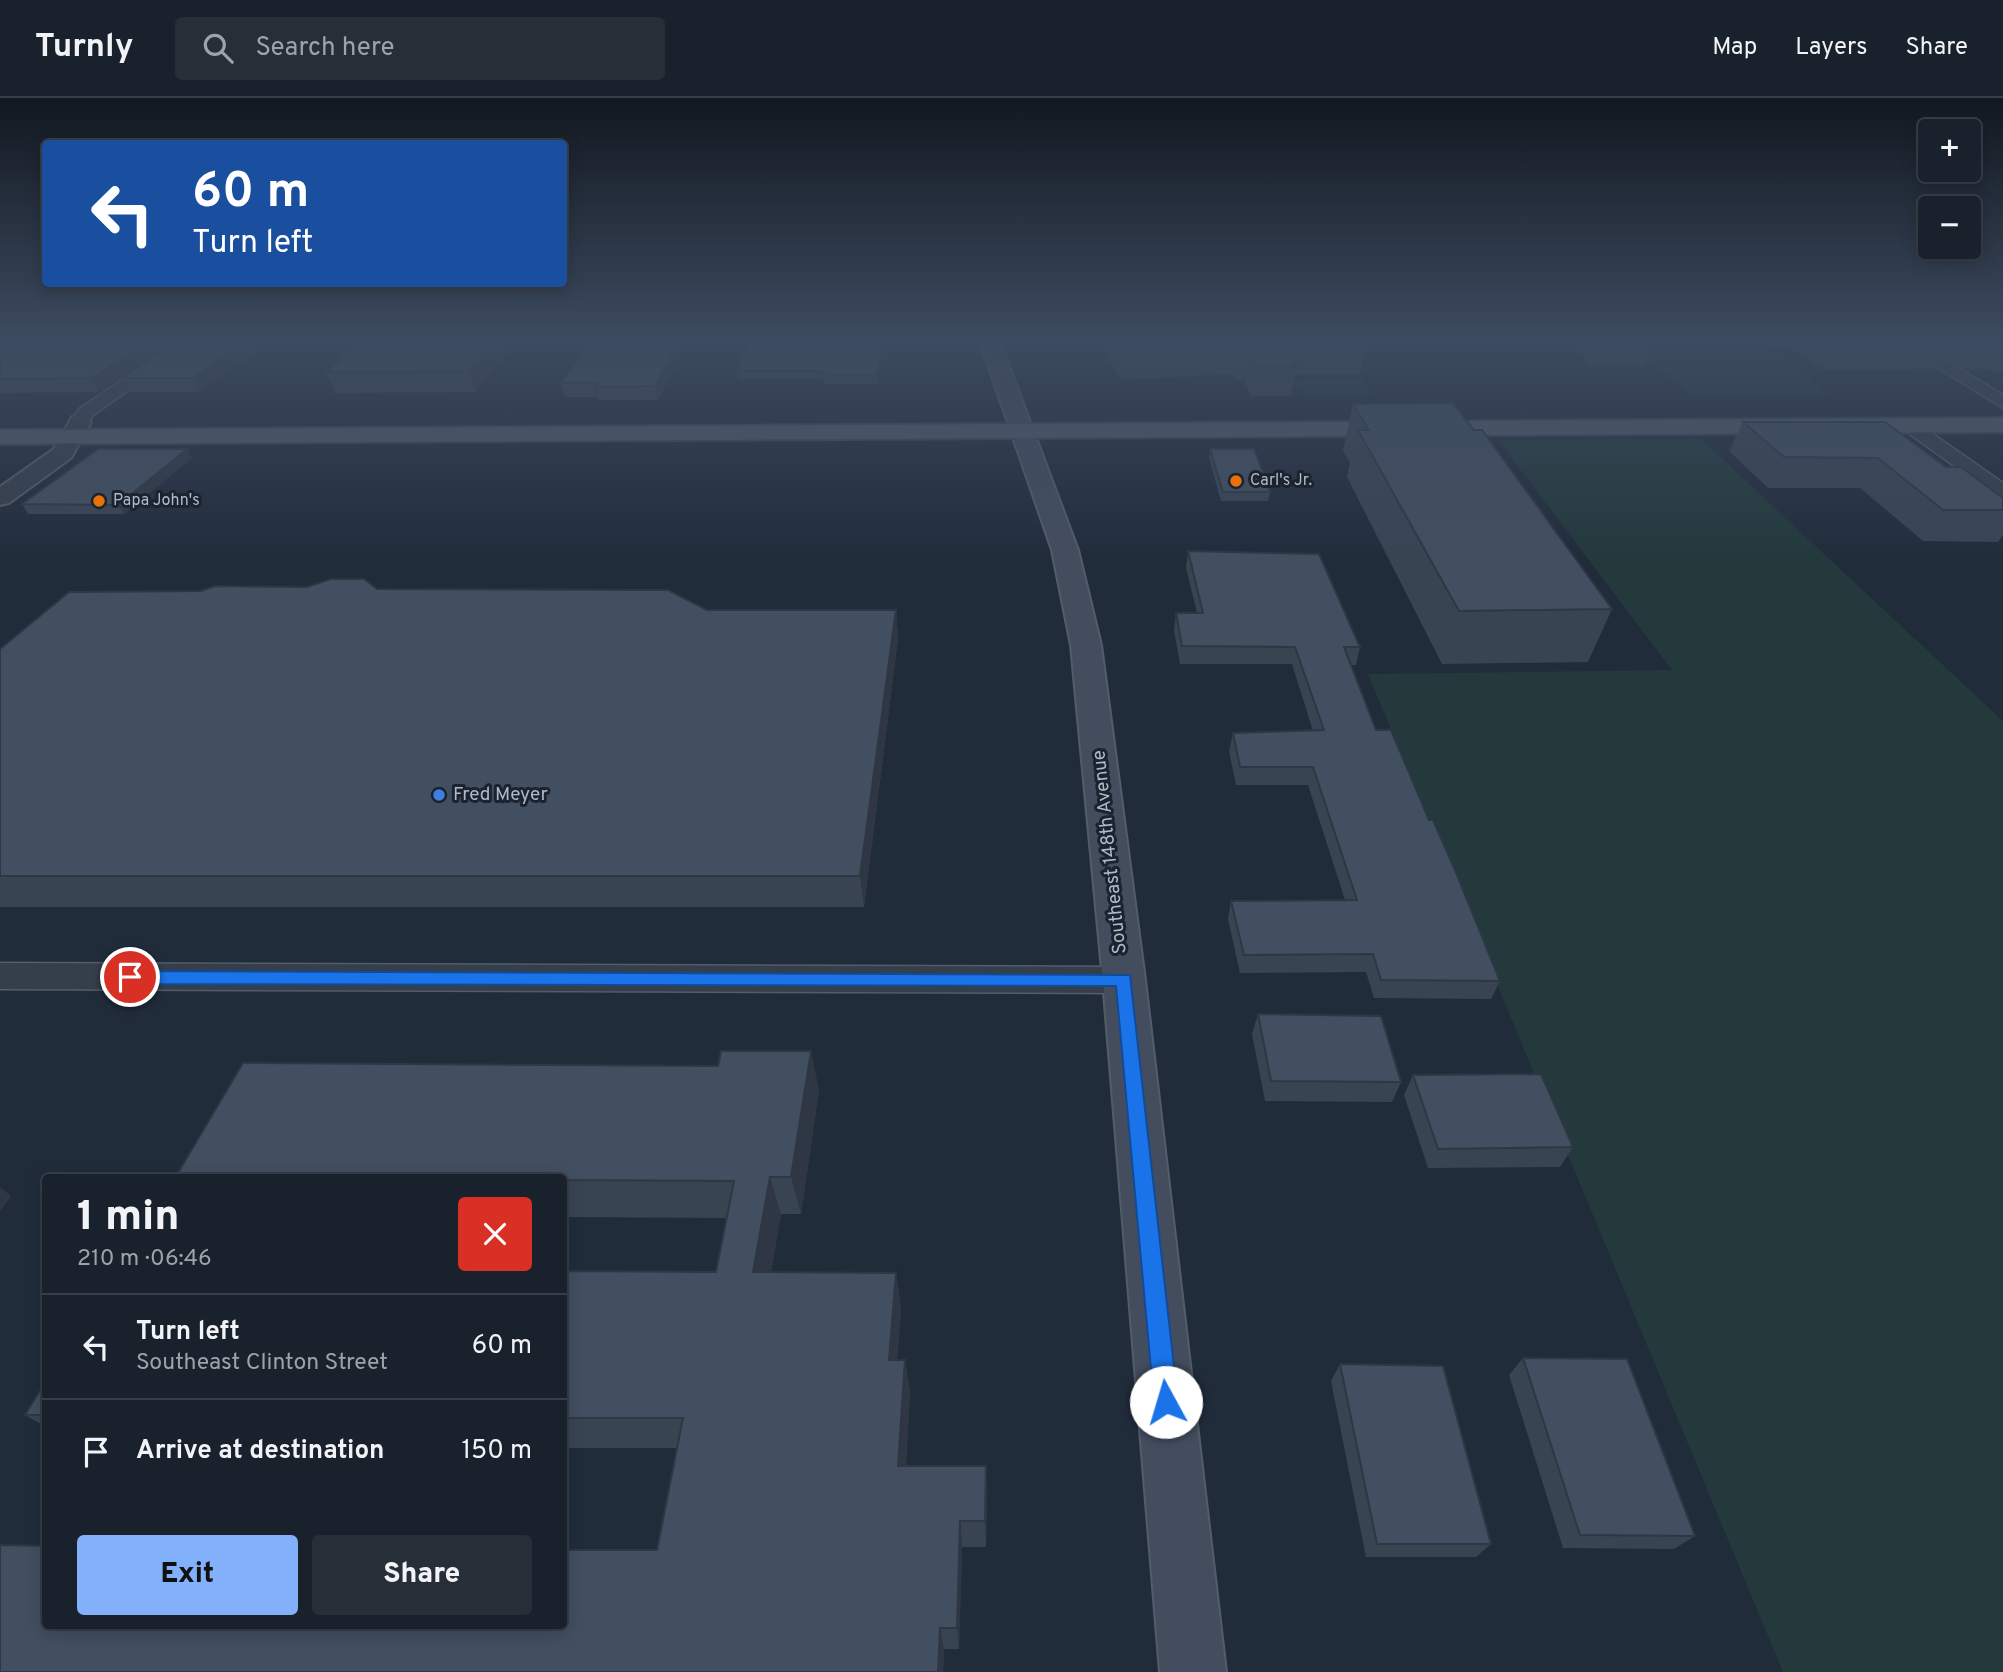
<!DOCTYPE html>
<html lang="en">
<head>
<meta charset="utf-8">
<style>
	:root { --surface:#19212c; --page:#262e38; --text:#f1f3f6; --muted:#9fa3a9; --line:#373e48; --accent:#83b0fa }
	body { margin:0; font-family:Overpass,sans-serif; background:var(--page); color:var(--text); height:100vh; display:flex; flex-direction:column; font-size:26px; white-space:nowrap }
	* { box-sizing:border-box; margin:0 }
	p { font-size:23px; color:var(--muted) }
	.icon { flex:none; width:38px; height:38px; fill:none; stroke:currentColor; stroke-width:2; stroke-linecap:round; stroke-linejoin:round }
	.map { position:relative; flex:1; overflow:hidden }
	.panel { position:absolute; left:42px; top:1076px; width:525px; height:455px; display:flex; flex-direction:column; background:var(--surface); border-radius:7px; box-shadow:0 4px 18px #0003,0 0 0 2px var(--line) }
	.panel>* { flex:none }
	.guide { position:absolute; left:42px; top:42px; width:525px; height:147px; border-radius:7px; box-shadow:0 4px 18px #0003,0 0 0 2px var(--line); background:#1a4fa0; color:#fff; overflow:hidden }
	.fabs { position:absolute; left:1918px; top:21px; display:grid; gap:14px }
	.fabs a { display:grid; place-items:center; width:63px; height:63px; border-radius:7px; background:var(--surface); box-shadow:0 4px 18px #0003,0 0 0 2px var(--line); font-size:35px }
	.pin { position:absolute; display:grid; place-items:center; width:60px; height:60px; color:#fff; margin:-30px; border:4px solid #fff; border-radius:50%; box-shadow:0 2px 7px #0007 }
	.me { position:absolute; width:77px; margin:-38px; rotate:354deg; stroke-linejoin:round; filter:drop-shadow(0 0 5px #0008) }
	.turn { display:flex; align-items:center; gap:24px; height:147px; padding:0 35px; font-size:32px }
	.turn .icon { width:91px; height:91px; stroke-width:2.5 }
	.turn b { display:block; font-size:49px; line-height:60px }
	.round { display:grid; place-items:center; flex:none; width:74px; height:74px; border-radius:7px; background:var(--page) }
	.overview { display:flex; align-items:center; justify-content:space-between; height:119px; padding:0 35px }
	h1 { font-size:42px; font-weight:800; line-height:52px }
	.button { display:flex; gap:14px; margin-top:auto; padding:14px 35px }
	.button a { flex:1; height:80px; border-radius:7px; background:var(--accent); color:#111; font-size:28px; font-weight:800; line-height:80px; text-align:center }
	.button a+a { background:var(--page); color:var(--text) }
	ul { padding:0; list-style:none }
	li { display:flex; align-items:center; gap:21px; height:105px; padding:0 35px; border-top:2px solid var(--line) }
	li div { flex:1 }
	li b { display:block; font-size:26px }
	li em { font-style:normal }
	header { display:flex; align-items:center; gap:42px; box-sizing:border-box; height:98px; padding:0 35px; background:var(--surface); border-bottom:2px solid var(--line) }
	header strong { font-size:33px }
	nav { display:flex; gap:38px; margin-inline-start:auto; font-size:24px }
	.search { width:490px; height:63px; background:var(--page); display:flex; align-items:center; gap:18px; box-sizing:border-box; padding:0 24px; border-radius:7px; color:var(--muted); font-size:26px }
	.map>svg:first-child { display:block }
	.green { fill:#23393c }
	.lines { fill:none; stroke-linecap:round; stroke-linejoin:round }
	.minor-casing { stroke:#535c69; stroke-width:3 }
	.tertiary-casing { stroke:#535c69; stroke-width:4 }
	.secondary-casing { stroke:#535c69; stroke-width:4 }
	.primary-casing { stroke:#3e4754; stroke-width:4 }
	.minor { fill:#353e4b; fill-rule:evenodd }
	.tertiary { fill:#353e4b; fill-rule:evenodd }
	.secondary { fill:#434d5e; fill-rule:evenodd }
	.primary { fill:#535d6b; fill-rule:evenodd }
	.wall { fill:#394453 }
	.shaded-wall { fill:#2e3743 }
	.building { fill:#424f60; stroke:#2e3743; stroke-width:2 }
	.route { fill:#1a73e8; stroke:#114b97; stroke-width:2 }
	.food-dot { fill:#e8710a; stroke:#1b2330; stroke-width:2.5 }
	.shop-dot { fill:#3f7fe0; stroke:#1b2330; stroke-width:2.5 }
	.labels { text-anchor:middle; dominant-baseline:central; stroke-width:6; stroke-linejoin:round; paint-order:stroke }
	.far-poi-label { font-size:16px; fill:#b0b9c7; stroke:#1b2330; text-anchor:start }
	.poi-label { font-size:19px; fill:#b0b9c7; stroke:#1b2330; text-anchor:start }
	.street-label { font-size:19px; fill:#b0b9c7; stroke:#1b2330 }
</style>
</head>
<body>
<header>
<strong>Turnly</strong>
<div class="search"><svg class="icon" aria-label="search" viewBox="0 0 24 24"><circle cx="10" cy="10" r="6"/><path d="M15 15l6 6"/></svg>Search here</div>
<nav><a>Map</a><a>Layers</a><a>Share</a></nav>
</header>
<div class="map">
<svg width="2003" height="1574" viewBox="0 0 2003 1574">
	<rect width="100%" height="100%" fill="#212c3b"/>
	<path class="green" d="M1626,241H1755L1830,296L1691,298Z
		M1362,281L1372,296L1301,297L1292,282Z
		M1701,341L2003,623V1574H1783L1368,576L1672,572L1498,342Z"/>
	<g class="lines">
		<defs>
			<path id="minor" d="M182,241H200L92,318L86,328H74L71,324L79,311Z
				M1892,241H1911L2003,297V310Z
				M1910,323L1916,324L2003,385V400L1996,398L1904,332L1901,328L1904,324Z
				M0,865L1124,869L1136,873L1141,882L1136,891L1124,895L0,891Z"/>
			<path id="tertiary" d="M80,317L88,319L91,324L71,360L9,405L0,407V389L54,351L72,319Z"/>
			<path id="secondary" d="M979,241H999L1078,452L1101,547L1145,882L1226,1574H1160L1103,882L1071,547L1052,452Z"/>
			<path id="primary" d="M2003,320V334L0,346V332Z"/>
		</defs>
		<use href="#minor" class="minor-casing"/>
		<use href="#tertiary" class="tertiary-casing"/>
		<use href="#secondary" class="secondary-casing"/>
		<use href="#primary" class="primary-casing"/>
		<use href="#minor" class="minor"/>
		<use href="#tertiary" class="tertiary"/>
		<use href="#secondary" class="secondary"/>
		<use href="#primary" class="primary"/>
	</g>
	<path class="wall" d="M0,241H178L99,294L0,295Z
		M180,241H279H272L200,294H130L123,280Z
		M518,241L475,294L335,295L326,274Z
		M689,241L658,302H599L598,299H565L561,285Z
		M751,241H884L878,286H824V282L821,281H738L736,273Z
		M1099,241H1362L1366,246L1360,276L1295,277L1291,298H1251L1244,281H1235L1233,276L1121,282Z
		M1567,241H1638L1652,253L1645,269H1587V261Z
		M1758,241H2003V274H1994L1989,271H1965L1943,258L1935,271L1823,272L1791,249H1769Z
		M1353,306L1612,511L1588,564L1442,566L1347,379L1350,365L1343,352Z
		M1743,324L1946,369L2003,400V437L1998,444L1923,443L1860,390H1768L1729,353Z
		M187,351L192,360L124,416H28L22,406Z
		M1210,351L1270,394L1268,403H1221L1209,360Z
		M1188,453L1360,549L1356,567H1350L1376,632L1500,883L1491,901L1374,900L1366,874L1240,875L1228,821L1231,803L1345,802L1308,687H1236L1229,653L1233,635L1313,633L1292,566H1180L1174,532L1176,515H1197L1186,470Z
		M377,491L707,512H896L898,541L864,809H0V551Z
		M1258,916L1401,984L1392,1004L1265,1003L1252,936Z
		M1413,977L1573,1049L1560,1069L1428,1070L1404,997Z
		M819,992L801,1116H781L771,1174L896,1175L901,1210L897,1262H905L910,1294L906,1368H986L987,1396L986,1449H962L959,1551H944L943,1574H0L657,1452L677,1350H564V1173L716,1174L727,1120L564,1119V1080Z
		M1523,1260L1695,1438L1674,1451L1563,1450L1509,1277Z
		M1340,1266L1491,1446L1476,1459H1366L1331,1283Z
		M46,1283V1329L25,1317Z"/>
	<path class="shaded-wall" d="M152,241H178L99,294L92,280Z
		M248,241H272L200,294L193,280Z
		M495,241H518L475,294L468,273Z
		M680,241H689L658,302L655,288Z
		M883,241H884L878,286L877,278Z
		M187,351L192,360L124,416L118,407Z
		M896,512L898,541L864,809L860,778Z
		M811,953L819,992L801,1116L791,1079Z
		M770,1079L781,1116L765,1209L753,1174Z
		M0,1089L11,1098L0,1114Z
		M896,1175L901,1210L895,1294L889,1262Z
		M905,1262L910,1294L904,1396L898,1368Z
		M986,1368L987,1396L986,1449L985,1423Z
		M960,1423L962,1449L959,1551L957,1530Z
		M940,1530L944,1551L943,1574H938Z"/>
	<path class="building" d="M0,241H152L92,280L0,281Z
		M180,241H248L193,280H123Z
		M362,241H495L468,273L326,274Z
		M592,241H680L655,288L595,289L597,285H561Z
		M751,241H883L877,278H823L824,274L820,273H736Z
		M1117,241H1362L1366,246L1285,248L1297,268H1256L1248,251H1240L1237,247L1123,252Z
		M1589,241H1638L1652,253H1593V245Z
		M1808,241H1921L1944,255L1831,256Z
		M1949,241H2003V257L1999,255H1974Z
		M1452,305L1474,332H1482L1612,511L1459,513L1358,332H1369L1353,306Z
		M1743,324H1885L1946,369H1961L2003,400V412H1943L1878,360L1784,359Z
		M98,351H187L118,407L22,406Z
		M1210,351H1254L1270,394H1223Z
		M1188,453L1319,456L1360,549H1344L1376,632H1391L1429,722H1433L1455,772L1500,883L1381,882L1373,856L1244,857L1231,803L1357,802L1313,669H1240L1233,635L1324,632L1295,549L1182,548L1176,515H1203Z
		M331,481H364L377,491L668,492L707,512H896L860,778H0V551L69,494L201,493L215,488L307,489Z
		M1258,916L1381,918L1401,984L1271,983Z
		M721,953H811L791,1079H770L753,1174L896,1175L889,1262H905L898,1368H986L985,1423H960L957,1530H940L938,1574H0V1447L46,1448V1528H564V1452H657L683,1320H564V1173L716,1174L734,1083L564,1082V1080H175L243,965L718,968Z
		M1541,976L1573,1049L1438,1051L1413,977Z
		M1523,1260L1627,1261L1695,1438L1580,1437Z
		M1340,1266L1443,1268L1491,1446H1377Z
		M46,1283V1317H25Z"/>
	<linearGradient id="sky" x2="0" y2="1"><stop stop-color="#121820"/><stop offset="0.52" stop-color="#3d4b60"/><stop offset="1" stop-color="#3d4b60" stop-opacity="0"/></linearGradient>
	<rect width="2003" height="461" fill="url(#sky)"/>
	<path class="route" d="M130,873L1130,877L1178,1304L1174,1312L1166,1316L1158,1312L1154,1304L1116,888L130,886L124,884L122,879L124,875Z"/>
	<g class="food-dot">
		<circle cx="1236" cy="383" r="7"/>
		<circle cx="99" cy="403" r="7"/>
	</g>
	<circle class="shop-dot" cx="439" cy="697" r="7"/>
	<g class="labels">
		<g class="far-poi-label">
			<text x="1250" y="383">Carl's Jr.</text>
			<text x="113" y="403">Papa John's</text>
		</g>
		<g class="poi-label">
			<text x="453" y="697">Fred Meyer</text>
		</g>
		<g class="street-label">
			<text transform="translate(1110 754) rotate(-96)">Southeast 148th Avenue</text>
		</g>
	</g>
</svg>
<div class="fabs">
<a>+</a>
<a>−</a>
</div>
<div class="pin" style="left:130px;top:879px;background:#d93025"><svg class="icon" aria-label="arrive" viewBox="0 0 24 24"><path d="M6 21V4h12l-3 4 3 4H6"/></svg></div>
<svg class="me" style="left:1166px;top:1304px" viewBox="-20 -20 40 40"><circle r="19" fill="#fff"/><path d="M0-13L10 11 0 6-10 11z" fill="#1a73e8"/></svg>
<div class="guide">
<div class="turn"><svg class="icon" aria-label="left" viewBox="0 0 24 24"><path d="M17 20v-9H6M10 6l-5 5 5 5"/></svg><div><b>60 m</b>Turn left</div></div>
</div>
<section class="panel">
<div class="overview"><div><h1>1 min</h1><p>210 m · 06:46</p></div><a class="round" style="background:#d93025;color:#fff"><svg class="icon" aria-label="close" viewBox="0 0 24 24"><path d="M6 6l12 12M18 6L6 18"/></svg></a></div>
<ul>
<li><svg class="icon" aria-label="left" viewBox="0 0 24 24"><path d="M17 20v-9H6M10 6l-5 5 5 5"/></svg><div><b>Turn left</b><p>Southeast Clinton Street</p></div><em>60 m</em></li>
<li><svg class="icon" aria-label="arrive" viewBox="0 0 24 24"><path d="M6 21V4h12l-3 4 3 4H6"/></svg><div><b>Arrive at destination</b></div><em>150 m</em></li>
</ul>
<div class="button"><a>Exit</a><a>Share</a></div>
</section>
</div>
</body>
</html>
